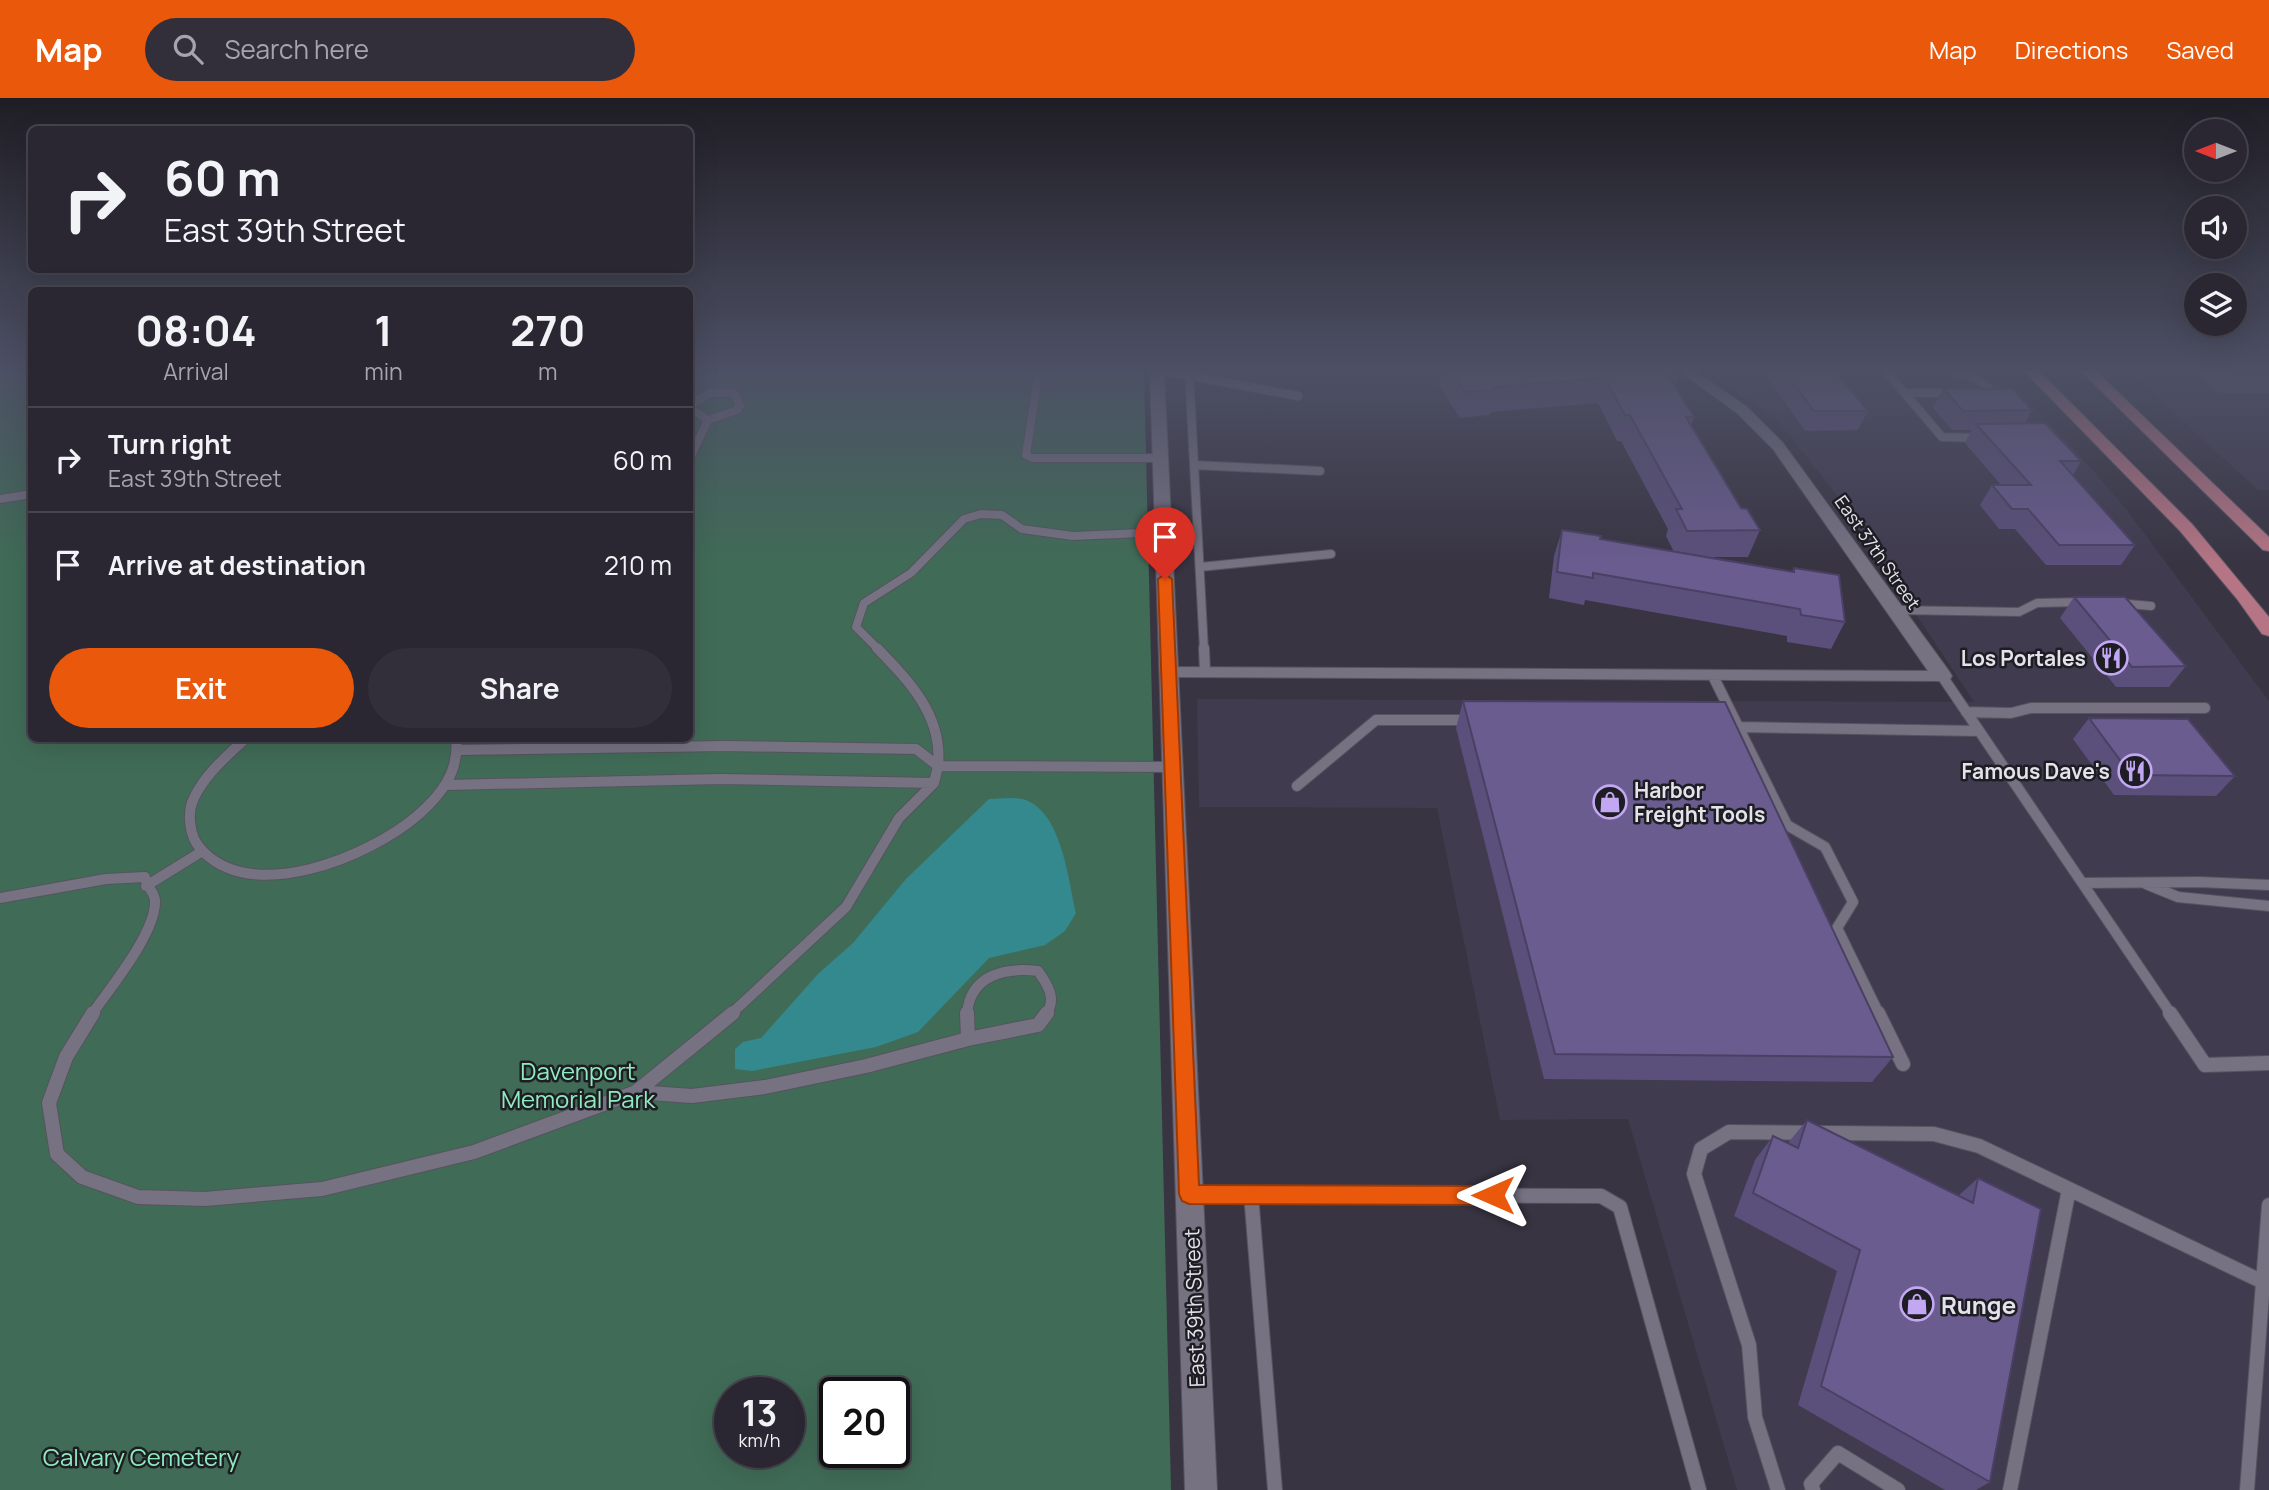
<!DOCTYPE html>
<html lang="en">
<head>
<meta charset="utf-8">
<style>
	:root { --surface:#2a2732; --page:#322f3a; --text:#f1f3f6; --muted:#a5a5ac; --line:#46444d; --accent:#ea580c }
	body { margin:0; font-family:Manrope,sans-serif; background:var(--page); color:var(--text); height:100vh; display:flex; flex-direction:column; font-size:26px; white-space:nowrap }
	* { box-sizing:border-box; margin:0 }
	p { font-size:23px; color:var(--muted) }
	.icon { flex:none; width:38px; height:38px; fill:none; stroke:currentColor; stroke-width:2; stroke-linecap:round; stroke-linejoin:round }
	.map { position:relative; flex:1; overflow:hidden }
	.details { position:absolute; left:28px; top:189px; width:665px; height:455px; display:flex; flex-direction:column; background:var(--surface); border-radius:10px; box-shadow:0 7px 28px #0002,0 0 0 2px var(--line) }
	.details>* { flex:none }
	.hud { position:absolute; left:28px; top:28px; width:665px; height:147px; border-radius:10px; box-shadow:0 7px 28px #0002,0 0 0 2px var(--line); background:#2a2732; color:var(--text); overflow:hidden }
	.needle { width:46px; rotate:270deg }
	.buttons { position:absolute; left:2184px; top:21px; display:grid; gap:14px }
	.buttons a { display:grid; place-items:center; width:63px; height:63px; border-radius:50%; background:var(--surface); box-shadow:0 7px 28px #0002,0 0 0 2px var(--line); font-size:35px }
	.speed { position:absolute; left:714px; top:1279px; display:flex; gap:14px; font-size:35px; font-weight:700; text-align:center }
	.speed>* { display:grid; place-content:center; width:91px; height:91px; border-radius:50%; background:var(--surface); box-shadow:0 7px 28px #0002,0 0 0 2px var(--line); line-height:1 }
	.speed small { font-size:18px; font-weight:400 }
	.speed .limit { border:4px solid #111; border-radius:10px; background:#fff; color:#111 }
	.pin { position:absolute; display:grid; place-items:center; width:60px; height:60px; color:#fff; margin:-72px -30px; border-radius:50% 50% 50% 0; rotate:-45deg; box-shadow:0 0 7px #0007 }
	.pin .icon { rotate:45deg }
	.me { position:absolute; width:77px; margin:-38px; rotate:270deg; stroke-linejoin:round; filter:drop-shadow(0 0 5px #0008) }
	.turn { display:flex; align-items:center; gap:24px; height:147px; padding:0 21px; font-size:32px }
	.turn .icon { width:91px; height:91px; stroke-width:2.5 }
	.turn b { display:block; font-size:49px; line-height:60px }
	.eta { display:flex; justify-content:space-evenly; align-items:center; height:119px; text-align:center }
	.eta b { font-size:42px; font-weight:700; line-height:49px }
	.cta { display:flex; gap:14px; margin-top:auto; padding:14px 21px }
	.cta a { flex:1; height:80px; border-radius:42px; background:var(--accent); color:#fff; font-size:28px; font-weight:700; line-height:80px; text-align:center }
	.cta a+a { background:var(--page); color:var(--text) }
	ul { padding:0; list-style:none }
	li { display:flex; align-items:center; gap:21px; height:105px; padding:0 21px; border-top:2px solid var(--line) }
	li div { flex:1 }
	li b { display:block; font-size:26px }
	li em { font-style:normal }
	header { display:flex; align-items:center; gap:42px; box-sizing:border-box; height:98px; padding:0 35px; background:var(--accent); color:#fff }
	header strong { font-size:33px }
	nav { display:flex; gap:38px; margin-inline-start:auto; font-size:24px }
	.search { width:490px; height:63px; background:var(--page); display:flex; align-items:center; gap:18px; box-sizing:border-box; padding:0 24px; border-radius:38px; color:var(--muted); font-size:26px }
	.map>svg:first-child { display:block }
	.built { fill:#403b4f }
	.green { fill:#406c57; fill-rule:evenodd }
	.water { fill:#34898e }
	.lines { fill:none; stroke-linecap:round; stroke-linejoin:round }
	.service-far2-casing { stroke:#56535e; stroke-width:10 }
	.service-far1-casing { stroke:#56535e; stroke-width:12 }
	.service-casing { stroke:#56535e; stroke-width:16 }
	.minor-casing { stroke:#56535e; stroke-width:2 }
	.primary-casing { stroke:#56535e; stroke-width:2 }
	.service-far2 { stroke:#767282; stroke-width:8 }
	.service-far1 { stroke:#767282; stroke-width:10 }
	.service { stroke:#767282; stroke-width:14 }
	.minor { fill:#767282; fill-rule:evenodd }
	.primary { fill:#b67584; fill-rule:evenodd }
	.wall { fill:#5b4f7b }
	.building { fill:#6a5c8f; stroke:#4a4064; stroke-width:2 }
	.route { fill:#ea580c; stroke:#983908; stroke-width:2 }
	.labels { text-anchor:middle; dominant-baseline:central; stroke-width:5; stroke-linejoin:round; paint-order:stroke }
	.far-street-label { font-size:18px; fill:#e4e2ea; stroke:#1e1d23 }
	.poi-label { font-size:21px; font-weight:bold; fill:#e4e2ea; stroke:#1e1d23; text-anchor:end }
	.street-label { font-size:21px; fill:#e4e2ea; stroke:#1e1d23 }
	.near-park-label { font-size:24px; fill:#8debbe; stroke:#1e1d23 }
	.near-poi-label { font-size:24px; font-weight:bold; fill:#e4e2ea; stroke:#1e1d23; text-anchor:start }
</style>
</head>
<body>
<header>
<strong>Map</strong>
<div class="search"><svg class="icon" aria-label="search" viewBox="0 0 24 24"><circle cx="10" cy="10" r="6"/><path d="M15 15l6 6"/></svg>Search here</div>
<nav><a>Map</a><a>Directions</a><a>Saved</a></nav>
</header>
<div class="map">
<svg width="2269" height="1392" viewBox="0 0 2269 1392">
	<rect width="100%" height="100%" fill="#383442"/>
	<path class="built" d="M1706,273H1998L2069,345L2126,411L2269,603V1392H1737L1628,1021L1500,1022L1437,710L1199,709L1197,601L1974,604L1839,400L1778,323Z
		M2128,273H2269V392H2258Z"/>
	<path class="green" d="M0,273H31L32,640H690V273H1144L1171,1392H0ZM730,1295H789V1354H730ZM835,1295H894V1354H835Z"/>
	<path class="water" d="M989,701C999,701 1013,699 1022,701C1062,711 1068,782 1076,815L1065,833L1045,847L989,860L918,934L876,949L752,973L735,971V951L743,944L761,940L818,876L853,845L906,781Z"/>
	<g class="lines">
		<defs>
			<path id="service-far2" d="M1047,273L1038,278L1026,357L1032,360H1160
				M1165,273L1298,298
				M1189,273L1204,552
				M1886,273L1942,339L1983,340
				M1954,273L1976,280L1995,296H1989
				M1905,295H1955
				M690,307L710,295H734L740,308L737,312L708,322
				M690,310L708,322L690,360
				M1194,367L1320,373
				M0,401L32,396
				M1200,469L1331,456
				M2117,505L2151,508
				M1896,512L2019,514L2037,505L2083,504
				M879,552L856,529L864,505L911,475L964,421L981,416L1002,417L1022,431L1073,438L1163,434"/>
			<path id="service-far1" d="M877,550C910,584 943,618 938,668L1173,669
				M1204,550L1205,574
				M1169,574L1942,578L2171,916
				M1713,578L1787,727L1825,749L1853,804L1837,830L1879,916
				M1966,614L2011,615L2031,610H2205
				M1723,626L1739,629L1979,633
				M246,640C227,658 205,676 194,700C187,714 189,738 200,750C250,809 371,758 418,717C441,697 460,673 456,640
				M459,652L724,648L916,651L938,668L934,685L899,720L846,809L731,916
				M447,687L721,681L934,685
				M1297,688L1376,622H1470
				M2083,785L2199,784L2269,787
				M2146,786L2178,799L2269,808
				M146,788L201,754
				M0,800L106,781L145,779C146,789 155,794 155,803C156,835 110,890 92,916
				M967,916C970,877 1005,869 1038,873C1048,887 1057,901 1046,916"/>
			<path id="service" d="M93,915L66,959L49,1005L57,1056L82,1079L138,1099L205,1101L322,1091L474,1054L636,994L733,915
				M967,915L968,941L1038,927L1047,915
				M1878,915L1903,966
				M2170,915L2205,967L2269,965
				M636,994L692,998L765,989L866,968L968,941
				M1189,1096L1601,1098L1620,1109L1699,1392
				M1251,1096L1275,1392
				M1778,1392L1755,1319L1749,1247L1694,1076L1701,1051L1729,1034L1934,1036L1979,1048L2263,1184
				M1813,1392L1811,1386L1838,1355L1898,1392
				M2010,1392L2069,1091
				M2247,1392L2269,1107"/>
			<path id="minor" d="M1150,273H1164L1217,1392H1185Z
				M1679,273H1695L1747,309L1783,345L1949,573L1952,578L1949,583H1935L1773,351L1737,315Z"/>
			<path id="primary" d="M2024,273H2039L2192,426L2269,519V538L2262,536L2237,501L2180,433Z
				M2081,273H2096L2269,439V453L2263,452Z"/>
		</defs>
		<use href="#service-far2" class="service-far2-casing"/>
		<use href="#service-far1" class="service-far1-casing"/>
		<use href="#service" class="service-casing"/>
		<use href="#minor" class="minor-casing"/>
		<use href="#primary" class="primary-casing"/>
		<use href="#service-far2" class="service-far2"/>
		<use href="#service-far1" class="service-far1"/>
		<use href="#service" class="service"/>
		<use href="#minor" class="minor"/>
		<use href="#primary" class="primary"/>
	</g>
	<path class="wall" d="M1442,273H1676L1679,276L1675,288L1694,319L1691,327L1741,410L1760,432L1748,459H1709L1792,473L1794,470L1845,524L1831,551L1787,544V538L1585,502L1584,507L1549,500L1554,458L1562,432L1600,441L1674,454L1666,438L1668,431L1621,343H1617L1598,305L1491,314L1490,317L1460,320L1439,288Z
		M1765,273H1835L1868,313L1858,332L1805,333L1764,274Z
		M2193,273H2269V295H2219Z
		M1943,290L2032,312L2025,325L2081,363L2073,377L2135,447L2121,467H2046L2015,431H1999L1980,407L1992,387H2001L1965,345L1972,332H1952L1933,310Z
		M2074,499L2186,568L2169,589H2116L2060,520Z
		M1463,603L1893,959L1872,984L1544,981L1456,630Z
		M2089,620L2235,678L2216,698L2114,697L2073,641Z
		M1807,1022L1958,1098L1978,1080L1990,1384L1976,1392H1945L1798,1307L1837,1173L1734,1118L1755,1062L1773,1038L1788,1045Z"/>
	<path class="building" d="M1450,273H1676L1679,276L1668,277L1694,319H1686L1741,410L1747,411L1760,432L1687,433L1676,411H1682L1630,317H1625L1605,280L1494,289L1496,292L1465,294Z
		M1784,273H1835L1868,313H1814Z
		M2228,273H2269V276H2232Z
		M1943,290L2013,291L2032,312L1963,313Z
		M2045,325L2081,363H2060L2135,447H2059L2028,411H2012L1992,387H2031L1976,326Z
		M1562,432L1601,438L1600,441L1794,474V470L1839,477L1845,524L1801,517L1800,511L1593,475V480L1557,474Z
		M2074,499H2125L2186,568L2132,569Z
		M1463,603L1725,604L1893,959L1555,956Z
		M2089,620L2188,621L2235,678L2131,677Z
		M1807,1022L1973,1105L1978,1080L2041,1111L1990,1384L1821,1288L1860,1152L1753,1095L1773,1038L1798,1050Z"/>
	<linearGradient id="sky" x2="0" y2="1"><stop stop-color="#1f1d24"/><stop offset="0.58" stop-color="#4d5065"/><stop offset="1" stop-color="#4d5065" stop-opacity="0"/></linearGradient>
	<rect width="2269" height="468" fill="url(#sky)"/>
	<path class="route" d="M1165,476L1172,481L1199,1087L1493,1088L1500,1090L1503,1097L1500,1104L1493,1107L1189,1106L1182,1103L1179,1096L1158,481Z"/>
	<defs>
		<symbol id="restaurant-ring" viewBox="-11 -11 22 22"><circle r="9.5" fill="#1e1d23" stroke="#c2a7f2" stroke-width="1.5"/><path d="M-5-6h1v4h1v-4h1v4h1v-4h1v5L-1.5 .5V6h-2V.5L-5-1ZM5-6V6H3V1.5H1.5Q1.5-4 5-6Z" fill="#c2a7f2"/></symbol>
		<symbol id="shop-ring" viewBox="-11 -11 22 22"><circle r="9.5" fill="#1e1d23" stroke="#c2a7f2" stroke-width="1.5"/><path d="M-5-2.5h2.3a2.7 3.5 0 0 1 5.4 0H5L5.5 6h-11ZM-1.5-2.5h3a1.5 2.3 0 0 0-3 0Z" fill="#c2a7f2"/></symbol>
	</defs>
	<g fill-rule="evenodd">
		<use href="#restaurant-ring" x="2092" y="541" width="38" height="38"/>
		<use href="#restaurant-ring" x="2116" y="654" width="38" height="38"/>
		<use href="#shop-ring" x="1591" y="685" width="38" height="38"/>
		<use href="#shop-ring" x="1898" y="1187" width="38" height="38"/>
	</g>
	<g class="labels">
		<g class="far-street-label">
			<text transform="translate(1878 454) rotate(55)">East 37th Street</text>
		</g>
		<g class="poi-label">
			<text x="2086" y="560">Los Portales</text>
			<text x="2110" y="673">Famous Dave's</text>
			<text x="1634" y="692" text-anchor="start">Harbor<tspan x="1634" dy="24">Freight Tools</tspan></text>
		</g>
		<g class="street-label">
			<text transform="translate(1194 1210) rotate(-92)">East 39th Street</text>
		</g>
		<g class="near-park-label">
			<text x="578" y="972">Davenport<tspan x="578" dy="28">Memorial Park</tspan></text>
			<text x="141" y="1358">Calvary Cemetery</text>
		</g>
		<g class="near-poi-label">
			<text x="1941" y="1206">Runge</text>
		</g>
	</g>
</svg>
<div class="buttons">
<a><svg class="needle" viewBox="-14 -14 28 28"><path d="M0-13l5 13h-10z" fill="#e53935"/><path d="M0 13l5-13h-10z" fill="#a5a5ac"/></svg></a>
<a><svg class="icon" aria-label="sound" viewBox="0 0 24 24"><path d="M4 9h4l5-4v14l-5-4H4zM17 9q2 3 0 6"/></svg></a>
<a><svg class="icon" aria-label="layers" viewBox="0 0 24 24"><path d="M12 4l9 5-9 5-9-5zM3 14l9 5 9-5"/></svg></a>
</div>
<div class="speed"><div>13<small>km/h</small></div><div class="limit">20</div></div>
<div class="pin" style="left:1165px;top:481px;background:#d93025"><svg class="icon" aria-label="arrive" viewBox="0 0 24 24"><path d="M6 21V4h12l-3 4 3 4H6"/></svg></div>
<svg class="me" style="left:1493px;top:1097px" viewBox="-20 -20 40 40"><path d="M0-17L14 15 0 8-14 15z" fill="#ea580c" stroke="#fff" stroke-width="4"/></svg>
<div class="hud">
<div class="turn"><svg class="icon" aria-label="right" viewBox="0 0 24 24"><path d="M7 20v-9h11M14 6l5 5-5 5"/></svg><div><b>60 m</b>East 39th Street</div></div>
</div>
<section class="details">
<div class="eta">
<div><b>08:04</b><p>Arrival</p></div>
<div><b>1</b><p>min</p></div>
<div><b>270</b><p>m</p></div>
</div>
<ul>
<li><svg class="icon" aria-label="right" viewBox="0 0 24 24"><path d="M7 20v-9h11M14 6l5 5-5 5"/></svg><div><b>Turn right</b><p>East 39th Street</p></div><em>60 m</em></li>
<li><svg class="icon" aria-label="arrive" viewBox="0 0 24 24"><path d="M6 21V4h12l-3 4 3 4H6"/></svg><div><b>Arrive at destination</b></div><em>210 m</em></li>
</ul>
<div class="cta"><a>Exit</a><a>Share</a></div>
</section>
</div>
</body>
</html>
